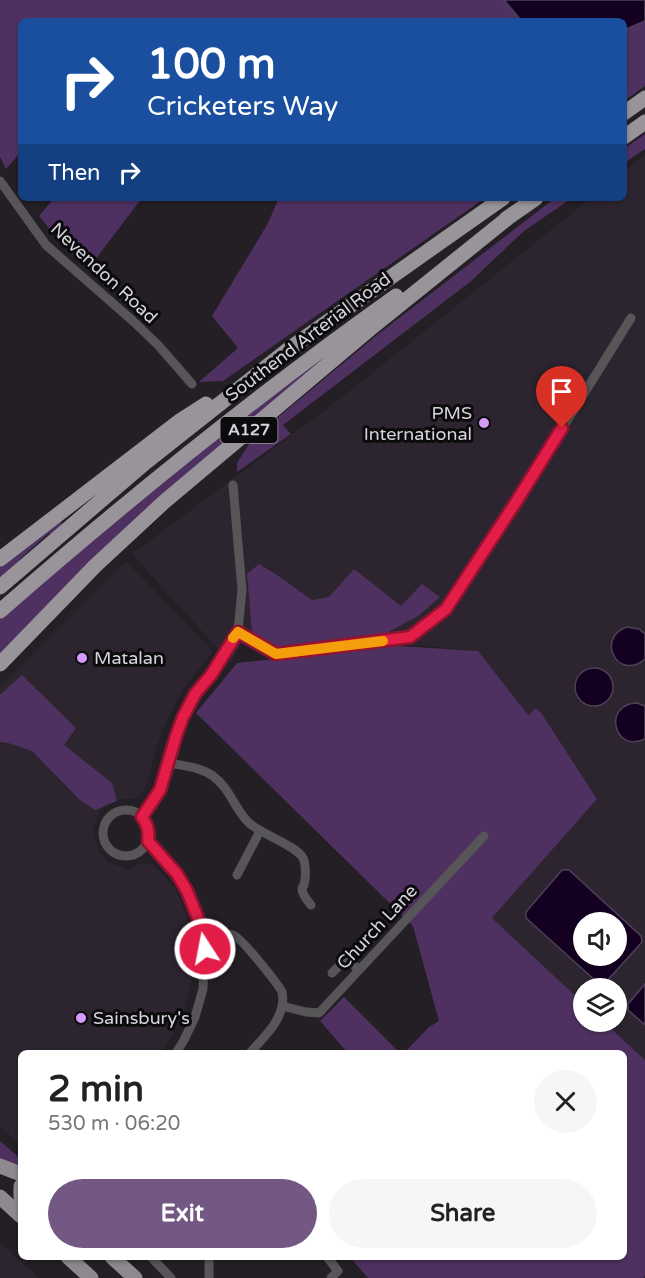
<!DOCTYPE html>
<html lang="en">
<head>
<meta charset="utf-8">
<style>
	:root { --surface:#fff; --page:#f6f6f6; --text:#222; --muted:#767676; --accent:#735883 }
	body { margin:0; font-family:"Varela Round",sans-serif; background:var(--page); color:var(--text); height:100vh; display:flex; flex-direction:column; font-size:22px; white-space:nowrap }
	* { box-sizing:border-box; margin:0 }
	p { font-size:20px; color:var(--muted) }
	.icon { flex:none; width:33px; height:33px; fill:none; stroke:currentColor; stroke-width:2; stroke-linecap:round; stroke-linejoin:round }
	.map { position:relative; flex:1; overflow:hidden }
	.drawer { position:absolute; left:18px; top:1050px; width:609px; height:210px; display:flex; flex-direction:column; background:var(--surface); border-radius:9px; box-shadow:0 2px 4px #0004 }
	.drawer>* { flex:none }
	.hud { position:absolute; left:18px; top:18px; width:609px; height:183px; border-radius:9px; box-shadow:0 2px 4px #0004; background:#1a4fa0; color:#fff; overflow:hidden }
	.buttons { position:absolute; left:573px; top:912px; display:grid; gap:12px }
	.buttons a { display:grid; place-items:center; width:54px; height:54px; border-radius:50%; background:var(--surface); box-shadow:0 2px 4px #0004; font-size:30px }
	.pin { position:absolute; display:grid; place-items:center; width:51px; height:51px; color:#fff; margin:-62px -26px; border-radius:50% 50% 50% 0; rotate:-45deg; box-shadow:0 0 6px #0007 }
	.pin .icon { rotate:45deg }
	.me { position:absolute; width:66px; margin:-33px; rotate:349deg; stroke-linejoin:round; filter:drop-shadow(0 0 4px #0008) }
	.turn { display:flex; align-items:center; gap:21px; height:126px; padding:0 30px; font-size:27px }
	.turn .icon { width:78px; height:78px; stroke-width:2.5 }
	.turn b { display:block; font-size:42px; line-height:51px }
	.then { display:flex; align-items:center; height:57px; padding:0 30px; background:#0003; gap:12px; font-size:22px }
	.round { display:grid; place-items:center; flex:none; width:63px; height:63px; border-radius:32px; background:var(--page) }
	.headline { display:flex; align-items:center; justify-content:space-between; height:102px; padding:0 30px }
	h1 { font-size:36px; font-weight:800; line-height:45px }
	.button { display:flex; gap:12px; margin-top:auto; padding:12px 30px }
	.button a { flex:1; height:69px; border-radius:36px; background:var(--accent); color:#fff; font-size:24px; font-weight:800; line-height:69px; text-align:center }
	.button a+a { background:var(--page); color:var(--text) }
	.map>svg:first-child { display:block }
	.built { fill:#2c2530; fill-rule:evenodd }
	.green { fill:#4f3161 }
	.water { fill:#140021; stroke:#4f4058; stroke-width:1.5; fill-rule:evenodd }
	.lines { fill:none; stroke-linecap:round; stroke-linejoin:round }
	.minor { stroke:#575558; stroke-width:9 }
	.primary { stroke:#8d898f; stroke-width:15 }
	.trunk { stroke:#98949a; stroke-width:15 }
	.route-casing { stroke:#92132f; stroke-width:15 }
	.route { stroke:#e11d48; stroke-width:10 }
	.slow { stroke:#f59e0b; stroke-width:10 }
	.poi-dot { fill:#d69bfa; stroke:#0b0a0c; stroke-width:2 }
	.labels { text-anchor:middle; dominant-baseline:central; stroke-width:6; stroke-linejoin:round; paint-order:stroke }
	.shield { fill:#0b0a0c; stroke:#9a989c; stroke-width:1.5 }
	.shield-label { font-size:16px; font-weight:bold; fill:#d8d5da }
	.street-label { font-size:18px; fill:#d8d5da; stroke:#0b0a0c }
	.poi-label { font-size:18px; fill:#d8d5da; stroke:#0b0a0c; text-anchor:start }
</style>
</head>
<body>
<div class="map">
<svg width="645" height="1278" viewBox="0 0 645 1278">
	<rect width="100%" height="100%" fill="#231f25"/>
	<path class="built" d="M645,155V1060L604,1022H616V988H584L583,1003L492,918L597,799L542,714L536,708L528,715L477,651L407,644L281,665L241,644L231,663L132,554L328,408L591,198H624V171ZM584,922H616V956H584Z
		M126,561L213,652L183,689L163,728L155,752L148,782L141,794L134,799H123L111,802L100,810L93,831L99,851L108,862L131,870L136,865L145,863L153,864L175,888L187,916L194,959L191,985L183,1013L172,1035L160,1053H21V1145L0,1127V687Z
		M0,1242L39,1278H0Z"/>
	<path class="green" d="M0,0H504L521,20L524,21H21V152L6,169L0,157Z
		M645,21V86L624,101V30Z
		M645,134V149L624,163V149Z
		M54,198H142L88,269L63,245L39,216Z
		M279,198H485L223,381L199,382L238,348L212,316L267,225Z
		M555,198H572L524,231L470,282L283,425L291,434L237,472V463L253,438L377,335Z
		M319,358L322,362L0,657V618L133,504Z
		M61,521L62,523L60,527L51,534L49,533L20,559V561L0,579V565Z
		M259,564L277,575L312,600L329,597L354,569L401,606L422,584L440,597L418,616L381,636L281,649L252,633L247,574Z
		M399,646L478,651L528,715L536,708L542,714L597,799L492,918L583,1003L584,1022H604L645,1060V1274L644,1278H368L350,1257H624V1053H404L429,1027L439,1021L413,926L196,713L237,663Z
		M22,675L76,728L64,745L112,783L117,801L95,810L80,800L32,751L8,743L0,742V695Z
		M344,997L400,1053H348L320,1021Z
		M0,1141L21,1159V1165L9,1163L0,1159Z"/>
	<path class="water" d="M504,0H645V21L624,30V21H524L521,20Z
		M627,627L639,629L645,634V659C618,682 595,638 627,627Z
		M575 687a19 19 0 1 1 38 0a19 19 0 1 1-38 0Z
		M637,703L645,706V739C614,754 602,704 637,703Z
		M562,870H569L641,936L642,942L605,983H598L526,918V912ZM584,922H616V956H584Z
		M645,984V1025L628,1010V1004Z"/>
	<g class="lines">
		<path class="minor" d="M0,181L46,245L133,321L158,345L192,384
			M238,631L276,654L410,637L446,609L516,503L631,318
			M169,763C184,766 200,767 213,776C230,788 235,810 249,823C261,834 297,846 303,858C306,864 306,878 304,885C303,886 302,888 302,889C302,895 308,901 311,905
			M103 833a23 23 0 1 1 46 0a23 23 0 1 1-46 0Z
			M143,817L160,790L176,736L183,717L195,695L211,675L238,631L242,590L233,485
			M148,841L177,874L187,891L205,936L203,989L195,1017L184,1040L176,1053
			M237,875L260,831
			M205,936C213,935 225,932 233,935C241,937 278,984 282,992C283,997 283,1002 282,1006C279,1024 261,1040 250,1053
			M332,973L347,958L359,970
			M282,1006L306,1012L319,1013L484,836
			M151,1257L171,1278
			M327,1257L338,1271L331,1278
			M209,1278V1257"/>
		<path class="primary" d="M0,1166L21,1174
			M21,1186V1197
			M0,1197L21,1216
			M68,1257L91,1278
			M112,1257L135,1278"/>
		<path class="trunk" d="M624,113L645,98
			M624,137L645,122
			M506,219L536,198
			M0,559L181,420L206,404
			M0,587L146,462L289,349L503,198
			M0,611C127,500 258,394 396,296
			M0,664L95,566L164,502L371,328L514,213"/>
	</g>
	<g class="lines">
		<defs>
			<path id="route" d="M205,949V936L187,891L177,874L148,841C149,831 148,825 142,817L160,790L176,736L183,717L195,694L211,675L238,632L276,654L410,637L446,609L516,502L562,428"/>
		</defs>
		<use href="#route" class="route-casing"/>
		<use href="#route" class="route"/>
		<path class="slow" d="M233,638L238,632L276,654L383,641"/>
	</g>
	<g class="poi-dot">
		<circle cx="484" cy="423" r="6"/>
		<circle cx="82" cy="658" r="6"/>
		<circle cx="81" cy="1018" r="6"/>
	</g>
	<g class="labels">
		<rect class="shield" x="220.5" y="417" width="57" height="26" rx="4.5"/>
		<g class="shield-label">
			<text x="249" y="430">A127</text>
		</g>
		<g class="street-label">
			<text transform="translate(104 273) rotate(43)">Nevendon Road</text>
			<text transform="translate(308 337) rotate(-37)">Southend Arterial Road</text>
			<text transform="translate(377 927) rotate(-47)">Church Lane</text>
		</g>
		<g class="poi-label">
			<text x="472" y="413" text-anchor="end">PMS<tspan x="472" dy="21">International</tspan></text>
			<text x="94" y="658">Matalan</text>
			<text x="93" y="1018">Sainsbury's</text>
		</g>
	</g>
</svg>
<div class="buttons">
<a><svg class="icon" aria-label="sound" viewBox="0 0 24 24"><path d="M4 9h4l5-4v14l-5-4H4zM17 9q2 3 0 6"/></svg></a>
<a><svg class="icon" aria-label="layers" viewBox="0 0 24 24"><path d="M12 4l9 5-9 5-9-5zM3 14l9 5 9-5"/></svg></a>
</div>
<div class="pin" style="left:562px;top:428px;background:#d93025"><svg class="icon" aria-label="arrive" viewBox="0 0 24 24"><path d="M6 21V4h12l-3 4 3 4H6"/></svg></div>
<svg class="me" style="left:205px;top:949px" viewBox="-20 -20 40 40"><circle r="17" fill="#e11d48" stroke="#fff" stroke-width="3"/><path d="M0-11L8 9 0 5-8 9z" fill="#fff"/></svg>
<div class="hud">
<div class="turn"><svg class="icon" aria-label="right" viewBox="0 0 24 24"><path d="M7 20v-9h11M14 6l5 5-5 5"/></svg><div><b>100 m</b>Cricketers Way</div></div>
<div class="then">Then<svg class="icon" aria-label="right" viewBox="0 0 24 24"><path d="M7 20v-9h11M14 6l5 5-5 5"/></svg></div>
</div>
<section class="drawer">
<div class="headline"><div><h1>2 min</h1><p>530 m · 06:20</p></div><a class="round"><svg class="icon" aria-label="close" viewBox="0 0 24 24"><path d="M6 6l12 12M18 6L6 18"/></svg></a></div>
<div class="button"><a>Exit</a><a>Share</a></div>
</section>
</div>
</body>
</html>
